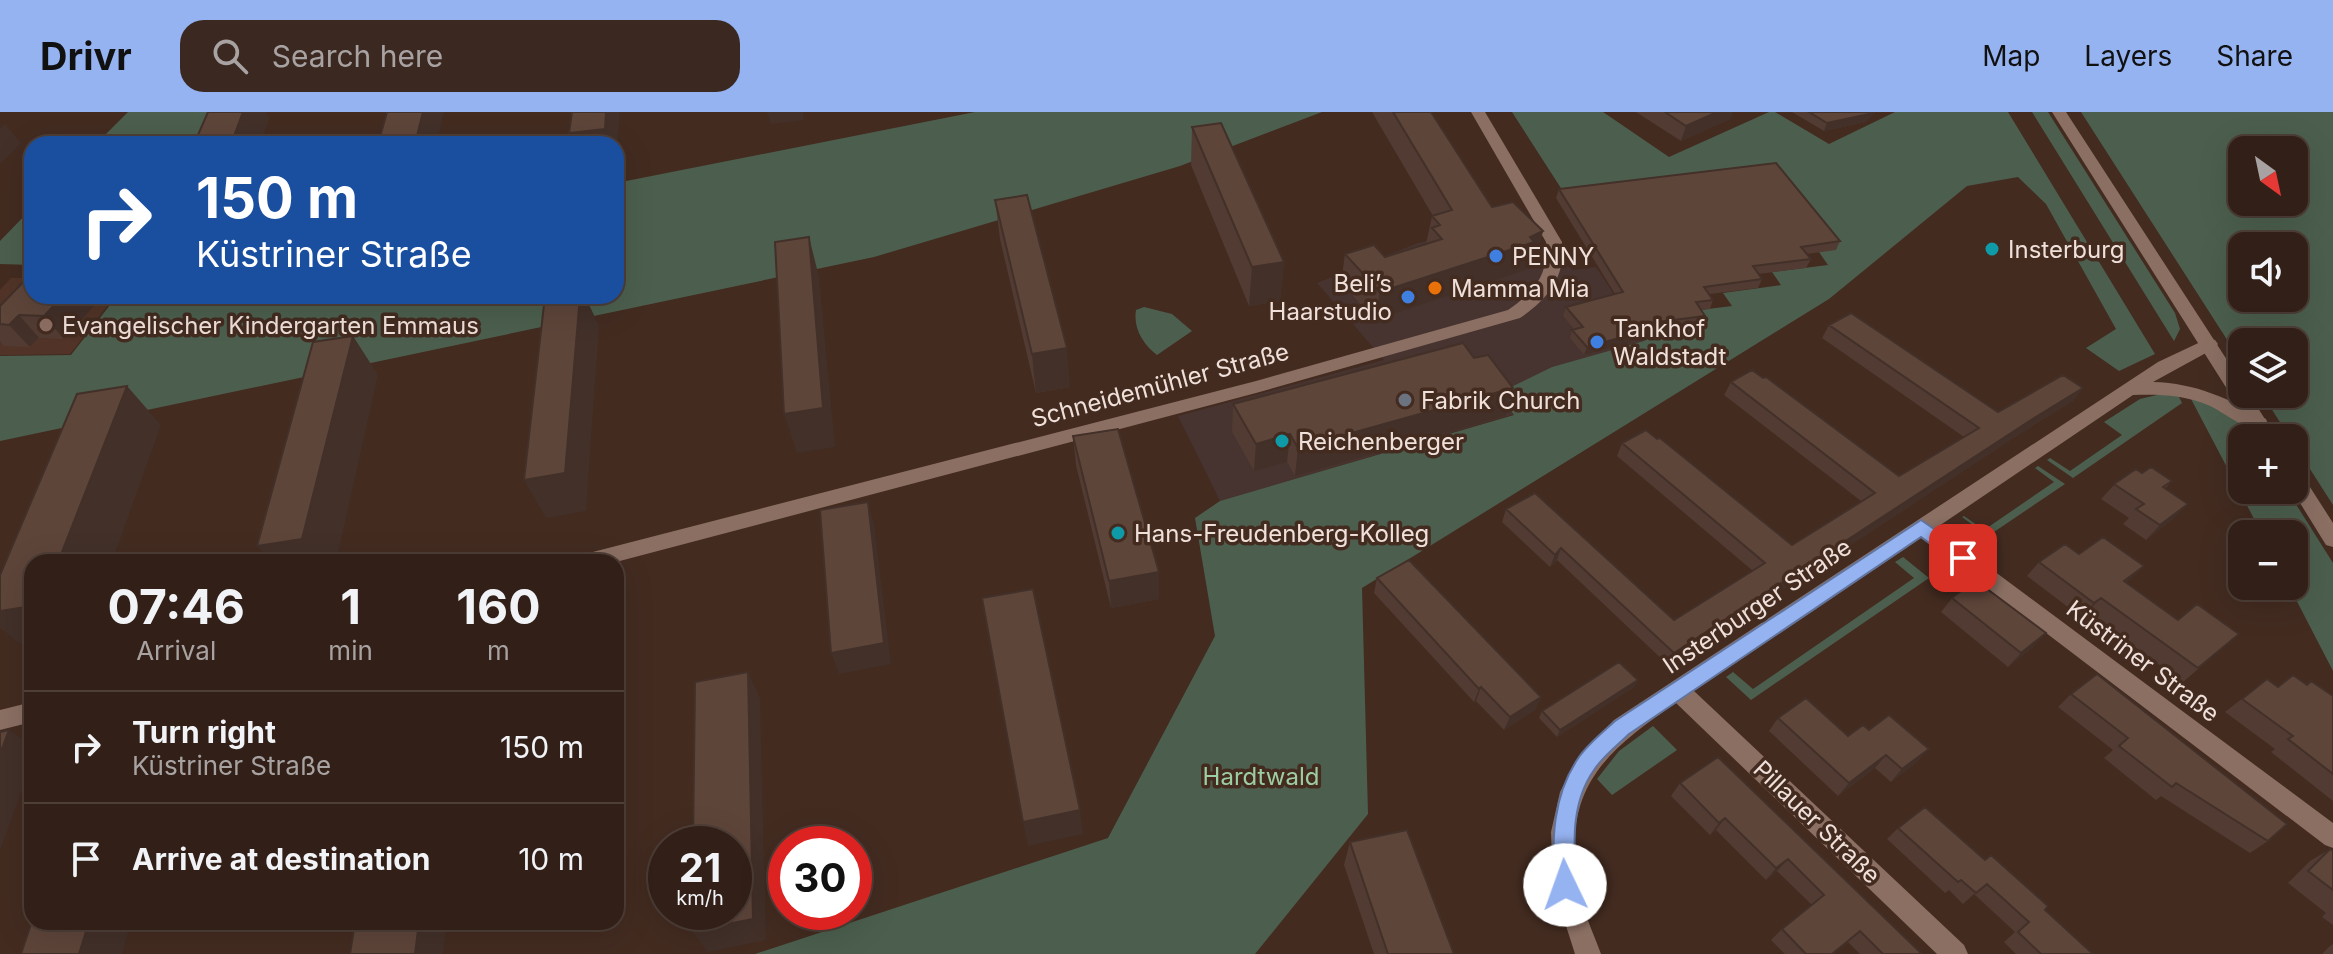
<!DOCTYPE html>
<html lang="en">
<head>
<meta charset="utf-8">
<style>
	:root { --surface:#322018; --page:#3a2821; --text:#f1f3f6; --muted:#a8a3a2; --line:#4d3e37; --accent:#95b2f1 }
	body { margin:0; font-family:Inter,sans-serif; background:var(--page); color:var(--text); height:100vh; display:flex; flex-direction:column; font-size:30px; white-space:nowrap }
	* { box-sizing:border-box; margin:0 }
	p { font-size:26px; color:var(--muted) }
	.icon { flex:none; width:44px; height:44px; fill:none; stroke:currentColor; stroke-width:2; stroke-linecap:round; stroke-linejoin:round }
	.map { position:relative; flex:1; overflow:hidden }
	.details { position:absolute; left:24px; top:442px; width:600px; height:376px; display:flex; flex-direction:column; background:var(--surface); border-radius:24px; box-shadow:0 8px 32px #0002,0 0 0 2px var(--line) }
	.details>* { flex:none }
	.top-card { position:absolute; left:24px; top:24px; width:600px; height:168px; border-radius:24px; box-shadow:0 8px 32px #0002,0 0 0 2px var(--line); background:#1a4fa0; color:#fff; overflow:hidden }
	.needle { width:52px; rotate:147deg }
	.tools { position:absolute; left:2228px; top:24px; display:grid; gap:16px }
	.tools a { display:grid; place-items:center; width:80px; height:80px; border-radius:16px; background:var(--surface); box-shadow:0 8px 32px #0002,0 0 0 2px var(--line); font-size:40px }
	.speed { position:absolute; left:648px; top:714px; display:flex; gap:16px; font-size:40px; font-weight:700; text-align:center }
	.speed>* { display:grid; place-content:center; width:104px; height:104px; border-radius:50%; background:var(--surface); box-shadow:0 8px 32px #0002,0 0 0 2px var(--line); line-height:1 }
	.speed small { font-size:20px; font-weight:400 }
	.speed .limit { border:12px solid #d22; background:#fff; color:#111 }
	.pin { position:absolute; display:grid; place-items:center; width:68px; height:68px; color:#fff; margin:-34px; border-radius:16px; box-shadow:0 4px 12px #0006 }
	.me { position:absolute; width:88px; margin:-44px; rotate:357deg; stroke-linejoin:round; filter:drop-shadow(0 0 6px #0008) }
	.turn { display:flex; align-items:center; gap:28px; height:168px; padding:0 40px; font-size:36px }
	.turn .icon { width:104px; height:104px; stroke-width:2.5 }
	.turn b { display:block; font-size:56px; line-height:68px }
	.eta { display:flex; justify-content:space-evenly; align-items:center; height:136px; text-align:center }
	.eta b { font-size:48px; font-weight:700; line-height:56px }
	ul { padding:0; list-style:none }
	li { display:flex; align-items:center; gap:24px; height:112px; padding:0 40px; border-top:2px solid var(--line) }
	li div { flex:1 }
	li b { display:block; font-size:30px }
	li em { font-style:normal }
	header { display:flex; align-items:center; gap:48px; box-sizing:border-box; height:112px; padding:0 40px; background:var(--accent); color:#111 }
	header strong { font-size:38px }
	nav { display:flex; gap:44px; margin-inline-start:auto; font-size:28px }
	.search { width:560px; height:72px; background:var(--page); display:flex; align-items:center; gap:20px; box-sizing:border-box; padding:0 28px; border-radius:24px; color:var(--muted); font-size:30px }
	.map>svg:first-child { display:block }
	.commercial { fill:#47332f }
	.built { fill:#513427 }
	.green { fill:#4c5f4e; fill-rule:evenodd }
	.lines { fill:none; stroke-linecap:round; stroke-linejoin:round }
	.street { fill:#8b6f63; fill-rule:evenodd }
	.secondary { fill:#8b6f63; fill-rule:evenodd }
	.wall { fill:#513b32 }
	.shaded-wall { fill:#423029 }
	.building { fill:#5e453a; stroke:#423029; stroke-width:2 }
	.route { fill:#95b2f1; stroke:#61749d; stroke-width:2 }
	.culture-dot { fill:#0f9aa8; stroke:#432b20; stroke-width:3 }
	.shop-dot { fill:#3f7fe0; stroke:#432b20; stroke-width:3 }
	.food-dot { fill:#e8710a; stroke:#432b20; stroke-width:3 }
	.education-dot { fill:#8d6e63; stroke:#432b20; stroke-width:3 }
	.worship-dot { fill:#6b7280; stroke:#432b20; stroke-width:3 }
	.labels { text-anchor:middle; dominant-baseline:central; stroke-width:7; stroke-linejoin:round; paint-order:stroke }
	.poi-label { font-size:24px; fill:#f0e0da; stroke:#432b20; text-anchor:start }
	.street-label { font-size:24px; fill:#f0e0da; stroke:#432b20 }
	.park-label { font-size:24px; fill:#9dcea1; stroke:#432b20 }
</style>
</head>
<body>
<header>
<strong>Drivr</strong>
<div class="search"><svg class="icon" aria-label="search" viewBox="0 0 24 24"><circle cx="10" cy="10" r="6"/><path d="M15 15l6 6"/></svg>Search here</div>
<nav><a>Map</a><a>Layers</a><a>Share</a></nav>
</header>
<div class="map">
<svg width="2333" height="842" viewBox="0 0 2333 842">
	<rect width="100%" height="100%" fill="#432b20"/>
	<path class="commercial" d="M1525,107L1540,133L1573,158L1596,155L1645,229L1552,255L1500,282L1515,302L1220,389L1178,304L1384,248L1317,171L1418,131Z"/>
	<path class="built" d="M11,166H32V184H115L70,242L0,243V178Z"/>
	<path class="green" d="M128,0H210L194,32H96Z
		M975,0H1322L1180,54L874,145L0,329V244L71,243L117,184H616V71Z
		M1512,0H1603L1669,45L1769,0H1775L1829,32L1895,0H2008L2155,242L2119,259L2086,236L2116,217L2046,92L2018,65L1967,74L1829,187L1362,476L1368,702L1255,842H755L1108,726L1215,524L1195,406L1220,389L1514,303L1499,281L1552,255L1644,229L1639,220L1700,212L1692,199L1732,194L1723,181L1781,173L1772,160L1828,153L1819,140L1566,84Z
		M2032,0H2048L2175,201L2180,217L2174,229Z
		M2081,0H2333V393L2294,332V326H2290L2262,282H2294V230H2242V251ZM2242,38H2294V90H2242ZM2294,134V186H2242V134Z
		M32,96V153L0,152V129Z
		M1144,195L1172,202L1192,219L1157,243C1143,232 1133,216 1136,198Z
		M2161,282L2178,283L2182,291L2073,366L2047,348L2050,346L2070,359L2122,323L2104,310L2140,287Z
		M2190,285C2213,290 2241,306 2254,326H2242V378H2287L2333,451V559L2289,474H2294V422H2262Z
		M2038,354L2065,372L1988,424L1962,405L1964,404L1984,418L2054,370L2035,356Z
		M1903,445L1929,466L1751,588L1726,565L1733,560L1753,577L1914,466L1895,450Z
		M1653,614L1677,638L1612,683L1597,667L1619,639Z"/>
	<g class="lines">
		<path class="street" d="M1471,0H1485L1562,130C1566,165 1548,187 1520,206L1256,281L616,450H575L578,444L585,442L1256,269L1508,198C1534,180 1549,163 1546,130Z
			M2209,226L2215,228L2218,232L2215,236L2153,270C2196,271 2229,287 2266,307L2268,312L2266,317C2249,322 2224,300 2208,293C2184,283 2159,282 2133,283L1936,416L2333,711V736L2325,733L1921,426L1694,579L1964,833L1968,842H1937L1676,591C1604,640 1563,676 1577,771C1581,795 1593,820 1601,842H1575L1553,773L1551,720L1560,680L1579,644L1614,608L2158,250Z
			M32,590V610L0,618V598Z"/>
		<path class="secondary" d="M2052,0H2066L2242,271V282H2249L2277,326H2258Z
			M2294,359L2301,361L2333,411V435L2326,433L2292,378H2294Z"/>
	</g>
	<path class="wall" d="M1372,0H1431L1492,95L1543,119L1535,148L1528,151L1526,158L1375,208L1341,171L1345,142L1385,145L1426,132L1432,104H1433Z
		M1636,0H1733L1730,7L1681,29Z
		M1792,0H1875L1866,10L1824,19Z
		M1192,15L1284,150L1280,189L1249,194L1191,53Z
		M1559,77L1840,129L1836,138L1807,142L1811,147L1806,156L1758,162L1762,167L1758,176L1710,182L1713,188L1710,197L1701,198L1705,204L1701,212L1632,221L1630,231L1584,243L1570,226L1572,218L1574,217L1563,204L1566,195L1615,182L1556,86Z
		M995,88L1070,275L1036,281L1000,127Z
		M32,161L64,227L39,226L30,235L4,234L0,229V194Z
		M1829,213L1998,300L2083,276L2073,289L2024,319L1668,553L1557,448L1550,455L1502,410L1506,397L1674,508L1753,459L1617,344L1622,331L1792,433L1861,389L1724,283L1731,270L1899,364L1964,325L1822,226Z
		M1474,246L1505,304L1295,364L1287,350L1254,359L1232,320L1233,292Z
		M1073,324L1159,460V487L1111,496L1076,353Z
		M2142,361L2172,369L2165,377L2173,407L2146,428L2123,412L2129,406L2101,387L2115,372Z
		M2079,442L2144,454L2126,471L2178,508L2239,522L2183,570L2087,500L2081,505L2027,464L2039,450Z
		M1377,466L1541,585L1535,598L1504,618L1476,589L1474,590L1374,481Z
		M1952,486L2033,535L2008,555L1941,500Z
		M2267,567L2278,575L2306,572L2333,584V689L2271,640L2275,637L2225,600Z
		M1638,568L1634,575L1557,625L1539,606L1542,599Z
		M2071,582L2268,729L2250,741L2161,684L2156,688L2104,646L2113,638L2058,595Z
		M1778,606L1848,624L1869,618L1917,650L1891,670L1875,656L1838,684L1769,619Z
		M1680,671L1922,842H1860L1848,830L1833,842H1785L1771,828L1782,817L1812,793L1777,759L1766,768L1716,718L1710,723L1671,684Z
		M1898,716L1985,748L2045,798L2093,842H2016L2004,830L2015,820L1974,782L1963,792L1949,778L1945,781L1887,727Z
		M1350,730L1454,842H1374L1344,753Z
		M2330,737L2333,739V813L2322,805L2326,801L2288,771L2310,749Z
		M2333,832V842H2322L2330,834Z"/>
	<path class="shaded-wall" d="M243,0H266L270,6L260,32H231Z
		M423,0H444L437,32H415Z
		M606,0H620L616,45V32H574L569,21Z
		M767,0H803L804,8L771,12Z
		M1717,0H1733L1730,7L1681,29L1686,14Z
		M1872,0H1875L1866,10L1824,19L1827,11Z
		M5,12L21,31L0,52V17Z
		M1543,119L1535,148L1528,151L1526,158L1375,208L1380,180L1530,125Z
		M809,125L819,165L835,335L797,341L784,302Z
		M1284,150L1280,189L1249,194L1252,155Z
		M63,184H103L64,227L44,204Z
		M580,184H585L599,214L586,399L546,406L524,368Z
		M19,203L39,226L30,235L9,213Z
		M1633,222L1630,231L1584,243L1587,235Z
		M353,224L378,263L336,450H271L257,434Z
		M1067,236L1070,275L1036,281L1032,242Z
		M127,274L161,313L112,450H58Z
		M1513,276L1505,304L1295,364L1298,336Z
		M2083,276L2073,289L2024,319L1668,553L1674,541L2034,306Z
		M1290,322L1287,350L1254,359L1256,332Z
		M868,390L874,412L891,552L839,562L831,541Z
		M2188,392L2173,407L2146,428L2160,413Z
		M1561,436L1557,448L1550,455L1555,443Z
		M2144,454L2130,468L2110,483L2124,469Z
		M1159,460V487L1111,496L1109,469Z
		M2101,486L2087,500L2081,505L2094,491Z
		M32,494V537L28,538L0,516V499Z
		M2046,521L2033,535L2008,555L2021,541Z
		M748,560L760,586L766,828L708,840L692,819Z
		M1638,568L1634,575L1557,625L1560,618Z
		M1481,575L1476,589L1474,590L1479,577Z
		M1541,585L1535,598L1504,618L1510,605Z
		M9,618L32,634V650L0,739V642Z
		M1929,637L1917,650L1891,670L1902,657Z
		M1886,643L1875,656L1838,684L1849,671Z
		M1080,698L1083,722L1028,734L1023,710Z
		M1725,706L1716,718L1710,723L1719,711Z
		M1788,747L1777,759L1766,768L1776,756Z
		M89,810H131L122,842H79Z
		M419,810H447L443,842H415Z"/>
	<path class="building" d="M208,0H243L231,32H194Z
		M387,0H423L415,32H378Z
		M572,0H606L605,17L569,21Z
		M1393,0H1431L1492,95L1513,90L1543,119L1530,125L1534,130L1380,180L1345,142L1374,133L1385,145L1442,127L1432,116L1440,113L1432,104L1452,98Z
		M1665,0H1717L1686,14Z
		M1809,0H1872L1869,2L1827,11Z
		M1221,11L1284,150L1252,155L1192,15Z
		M1776,51L1840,129L1801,135L1811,147L1753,154L1762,167L1704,175L1713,188L1696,190L1705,204L1626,214L1633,222L1587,235L1572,218L1583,215L1566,195L1623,180L1559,77Z
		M1027,83L1067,236L1032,242L995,88Z
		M809,125L823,296L784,302L775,130Z
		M32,161V184H63L44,204L19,203L9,213L0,212V194Z
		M545,184H580L565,361L524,368Z
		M1851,201L1998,300L2063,263L2083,276L2034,306L1674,541L1561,436L1555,443L1506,397L1535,381L1674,508L1765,451L1622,331L1646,318L1657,327L1660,326L1792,433L1875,381L1731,270L1752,258L1763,266L1766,265L1899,364L1979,316L1829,213Z
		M353,224L302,427L257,434L313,230Z
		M1463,231L1474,246L1488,243L1513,276L1298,336L1290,322L1256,332L1233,292Z
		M127,274L58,450H32V494L0,499V463L77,282Z
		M1118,317L1159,460L1109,469L1073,324Z
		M2151,355L2172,369L2163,375L2188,392L2160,413L2136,397L2144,392L2114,372L2136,357L2142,361Z
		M868,390L884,531L831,541L820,398Z
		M2103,425L2144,454L2124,469L2178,508L2197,492L2239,522L2198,556L2101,486L2094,491L2039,450L2065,432L2079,442Z
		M1409,448L1541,585L1510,605L1481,575L1479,577L1377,466Z
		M1975,468L2046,521L2021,541L1952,486Z
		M1033,477L1080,698L1023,710L982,486Z
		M1619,550L1638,568L1560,618L1542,599Z
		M748,560L753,807L692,819V800H734V732H693L695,570Z
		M2097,562L2287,712L2268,729L2176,671L2172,675L2119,634L2128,626L2071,582Z
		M2293,563L2307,573L2311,569L2333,584V662L2288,627L2293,624L2242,587L2267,567L2278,575Z
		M1806,586L1848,624L1863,613L1869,618L1889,603L1929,637L1902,657L1886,643L1849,671L1778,606Z
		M9,618L0,642V620Z
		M1718,645L1922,842H1883L1860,819L1832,842H1806L1782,817L1824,783L1788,747L1776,756L1725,706L1719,711L1680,671Z
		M1925,695L1985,748L1991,743L2048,794L2045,798L2093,842H2041L2018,820L2029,810L1987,772L1976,781L1961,768L1958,770L1898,716Z
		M1407,718L1454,842H1388L1350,730Z
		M2330,737L2333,739V778L2308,759Z
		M32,809V810H89L79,842H21Z
		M355,810H419L415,842H350Z"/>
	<path class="route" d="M1921,408L1969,441L1972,446L1969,451H1956L1921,425L1629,622C1618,633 1603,644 1594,658C1570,692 1574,734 1576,773L1573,780L1565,784L1557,780L1554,773C1552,728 1552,684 1579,645C1588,632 1603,620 1615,609Z"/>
	<g class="culture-dot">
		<circle cx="1992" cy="137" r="8"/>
		<circle cx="1282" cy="329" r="8"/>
		<circle cx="1118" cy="421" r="8"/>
	</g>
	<g class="shop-dot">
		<circle cx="1496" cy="144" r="8"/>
		<circle cx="1408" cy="185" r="8"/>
		<circle cx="1597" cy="230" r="8"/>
	</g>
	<circle class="food-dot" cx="1435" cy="176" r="8"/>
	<circle class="education-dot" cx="46" cy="213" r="8"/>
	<circle class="worship-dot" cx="1405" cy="288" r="8"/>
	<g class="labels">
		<g class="poi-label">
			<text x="2008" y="137">Insterburg</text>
			<text x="1512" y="144">PENNY</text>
			<text x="1392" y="171" text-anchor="end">Beli’s<tspan x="1392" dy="28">Haarstudio</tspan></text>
			<text x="1451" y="176">Mamma Mia</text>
			<text x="62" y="213">Evangelischer Kindergarten Emmaus</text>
			<text x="1613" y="216">Tankhof<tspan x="1613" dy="28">Waldstadt</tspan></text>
			<text x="1421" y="288">Fabrik Church</text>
			<text x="1298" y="329">Reichenberger</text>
			<text x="1134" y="421">Hans-Freudenberg-Kolleg</text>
		</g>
		<g class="street-label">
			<text transform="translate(1160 273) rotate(-15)">Schneidemühler Straße</text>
			<text transform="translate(1757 494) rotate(-34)">Insterburger Straße</text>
			<text transform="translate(2143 549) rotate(37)">Küstriner Straße</text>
			<text transform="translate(1817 710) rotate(44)">Pillauer Straße</text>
		</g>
		<g class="park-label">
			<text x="1261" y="664">Hardtwald</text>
		</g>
	</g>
</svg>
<div class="tools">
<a><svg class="needle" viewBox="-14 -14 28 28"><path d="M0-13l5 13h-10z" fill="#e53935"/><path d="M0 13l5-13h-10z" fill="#a8a3a2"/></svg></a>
<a><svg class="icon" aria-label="sound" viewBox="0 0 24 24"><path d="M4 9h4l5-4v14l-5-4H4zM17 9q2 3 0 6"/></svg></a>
<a><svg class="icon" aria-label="layers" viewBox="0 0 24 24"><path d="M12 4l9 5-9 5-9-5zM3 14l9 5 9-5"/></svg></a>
<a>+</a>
<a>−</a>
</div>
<div class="speed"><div>21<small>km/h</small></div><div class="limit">30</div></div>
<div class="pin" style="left:1963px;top:446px;background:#d93025"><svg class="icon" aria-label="arrive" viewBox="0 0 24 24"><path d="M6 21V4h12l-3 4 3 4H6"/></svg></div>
<svg class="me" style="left:1565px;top:773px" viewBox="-20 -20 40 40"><circle r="19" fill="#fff"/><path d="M0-13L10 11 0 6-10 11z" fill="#95b2f1"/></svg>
<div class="top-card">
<div class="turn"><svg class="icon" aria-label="right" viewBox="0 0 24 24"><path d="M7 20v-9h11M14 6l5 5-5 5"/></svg><div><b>150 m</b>Küstriner Straße</div></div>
</div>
<section class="details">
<div class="eta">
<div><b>07:46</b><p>Arrival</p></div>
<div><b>1</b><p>min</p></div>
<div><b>160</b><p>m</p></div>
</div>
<ul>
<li><svg class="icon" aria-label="right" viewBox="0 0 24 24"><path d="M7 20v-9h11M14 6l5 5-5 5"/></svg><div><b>Turn right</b><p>Küstriner Straße</p></div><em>150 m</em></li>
<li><svg class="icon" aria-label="arrive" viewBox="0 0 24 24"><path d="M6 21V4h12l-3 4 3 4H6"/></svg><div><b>Arrive at destination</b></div><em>10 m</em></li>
</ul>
</section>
</div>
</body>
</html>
